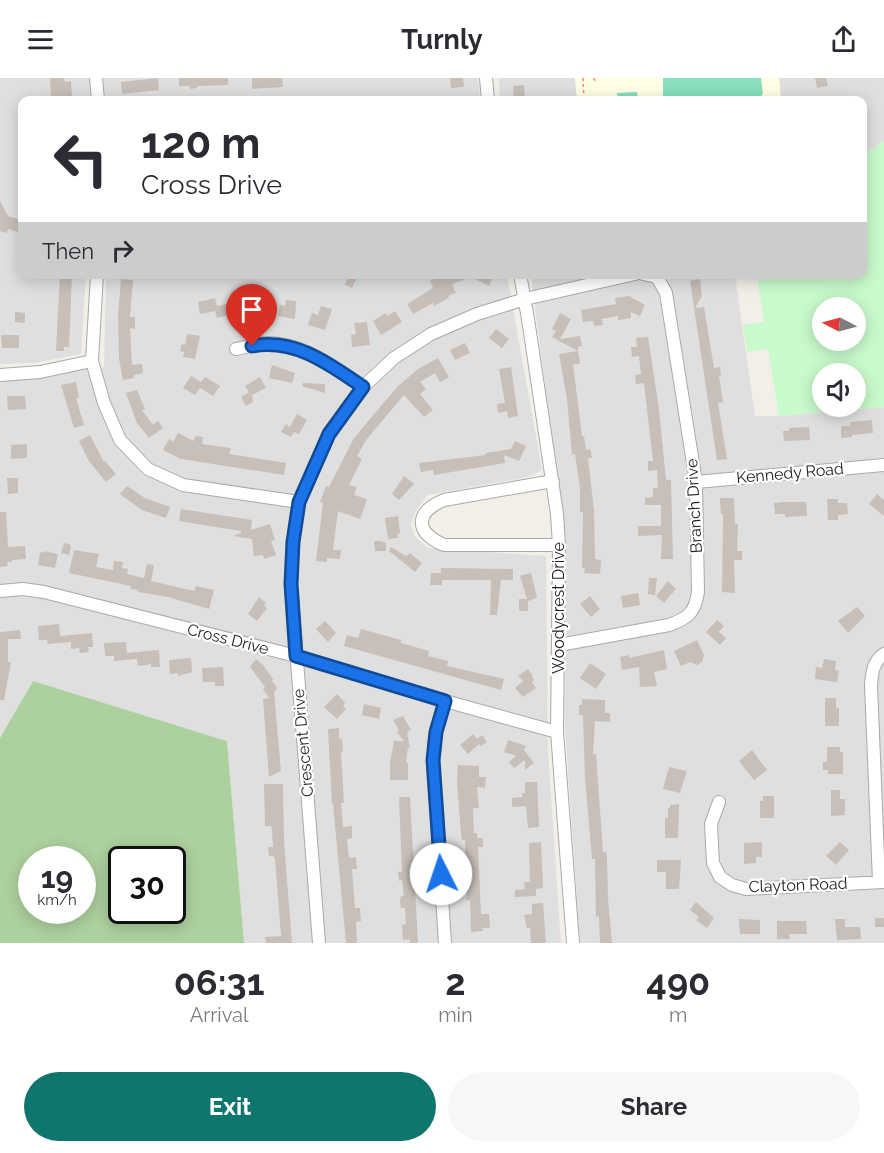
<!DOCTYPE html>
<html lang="en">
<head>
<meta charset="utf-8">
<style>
	:root { --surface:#fff; --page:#f7f7f7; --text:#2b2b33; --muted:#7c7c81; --accent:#0f766e }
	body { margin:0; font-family:Raleway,sans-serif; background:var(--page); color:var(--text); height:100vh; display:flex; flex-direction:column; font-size:22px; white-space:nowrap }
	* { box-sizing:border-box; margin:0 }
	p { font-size:20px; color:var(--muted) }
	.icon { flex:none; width:33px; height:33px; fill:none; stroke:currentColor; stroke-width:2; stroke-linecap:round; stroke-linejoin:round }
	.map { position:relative; height:865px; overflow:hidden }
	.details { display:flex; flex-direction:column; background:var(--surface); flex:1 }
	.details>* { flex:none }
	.top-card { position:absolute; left:18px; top:18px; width:849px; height:183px; border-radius:12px; box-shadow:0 3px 15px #0003; background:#fff; color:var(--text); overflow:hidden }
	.needle { width:39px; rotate:276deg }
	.tools { position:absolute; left:812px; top:219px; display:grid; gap:12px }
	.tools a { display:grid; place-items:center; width:54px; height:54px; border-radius:50%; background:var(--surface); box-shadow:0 3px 15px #0003; font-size:30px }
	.speed { position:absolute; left:18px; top:768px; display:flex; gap:12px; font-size:30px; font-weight:700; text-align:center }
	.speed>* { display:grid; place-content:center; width:78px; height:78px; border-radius:50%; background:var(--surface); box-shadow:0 3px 15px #0003; line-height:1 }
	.speed small { font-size:15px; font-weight:400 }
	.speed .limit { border:3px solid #111; border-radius:9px; background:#fff; color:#111 }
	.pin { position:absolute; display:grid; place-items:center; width:51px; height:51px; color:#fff; margin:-62px -26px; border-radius:50% 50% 50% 0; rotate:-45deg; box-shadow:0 0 6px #0007 }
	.pin .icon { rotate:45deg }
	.me { position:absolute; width:66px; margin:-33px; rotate:356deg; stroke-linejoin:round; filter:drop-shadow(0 0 4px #0008) }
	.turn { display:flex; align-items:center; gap:21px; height:126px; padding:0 24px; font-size:27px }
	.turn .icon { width:78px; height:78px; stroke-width:2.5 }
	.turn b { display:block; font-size:42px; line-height:51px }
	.then { display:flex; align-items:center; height:57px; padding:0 24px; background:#0003; gap:12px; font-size:22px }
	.eta { display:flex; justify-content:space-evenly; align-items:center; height:102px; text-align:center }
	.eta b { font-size:36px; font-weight:700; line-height:42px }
	.action { display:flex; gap:12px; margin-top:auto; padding:12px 24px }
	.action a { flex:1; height:69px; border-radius:36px; background:var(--accent); color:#fff; font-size:24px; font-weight:700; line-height:69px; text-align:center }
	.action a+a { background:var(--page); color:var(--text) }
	header { display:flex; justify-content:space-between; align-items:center; height:78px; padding:0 24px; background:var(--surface); font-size:27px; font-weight:700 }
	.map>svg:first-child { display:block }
	.residential { fill:#e0dfdf }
	.education { fill:#ffffe5 }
	.forest { fill:#add19e; fill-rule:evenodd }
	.park { fill:#c8facc; fill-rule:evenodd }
	.pitch { fill:#88e0be }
	.building { fill:#c7bfb8 }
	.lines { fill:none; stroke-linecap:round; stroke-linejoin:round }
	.minor-casing { stroke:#a9a9a9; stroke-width:14 }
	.path { stroke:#fa8072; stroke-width:1.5; stroke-dasharray:3 3; stroke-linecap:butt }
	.minor { stroke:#fff; stroke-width:12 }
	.route-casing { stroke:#114b97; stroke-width:15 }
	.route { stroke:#1a73e8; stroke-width:10 }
	.labels { text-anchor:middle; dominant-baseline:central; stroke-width:4.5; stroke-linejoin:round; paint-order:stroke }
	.street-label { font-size:16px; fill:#222; stroke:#fff }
</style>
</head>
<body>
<header><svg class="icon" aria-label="menu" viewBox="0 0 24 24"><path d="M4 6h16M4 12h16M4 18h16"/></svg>Turnly<svg class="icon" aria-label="share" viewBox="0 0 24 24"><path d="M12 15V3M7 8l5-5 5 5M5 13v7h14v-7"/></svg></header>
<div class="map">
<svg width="884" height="865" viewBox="0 0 884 865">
	<rect width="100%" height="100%" fill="#f2efe9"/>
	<path class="residential" d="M0,0H478L480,22H22V196L86,197L81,276L34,285L0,286Z
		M499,0H575L577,22H500Z
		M779,0H884V63L863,77L862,22H781Z
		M106,197H507L542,392L528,399L427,417L415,435L411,447L415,459L428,470L546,478L548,673L561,865H244L227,663L33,603L0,660V302L104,289Z
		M531,197H735L755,338H779L884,329V865H580L565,649V536L562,442Z"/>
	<path class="education" d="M575,0H779L781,22H577Z"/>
	<path class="forest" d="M33,603L227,663L244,865H0V660ZM32,782H82V832H32ZM122,782H172V832H122Z"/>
	<path class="park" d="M884,63V329L779,338L768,271L747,274L743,247L764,244L757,197L862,196L863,77ZM822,230H855V262H822ZM822,296H855V328H822Z"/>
	<path class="pitch" d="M663,0H761L763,16L757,22H663Z
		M637,14L638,22H618L617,15Z"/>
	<path class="building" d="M50,0H64L65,4L71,3L72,18L51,20Z
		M158,0L159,12L122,16L121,4Z
		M179,0H228V7L197,8V10L190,11L189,8H179Z
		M252,0H282L283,9L252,11Z
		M450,0H463L464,9L451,10Z
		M815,0H826L828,8L817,10Z
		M524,7L525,22H514L513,8Z
		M0,123L8,138L21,142L18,154L8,151L7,155L0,153Z
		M60,196H72L69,269H64V273H56Z
		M349,196L357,199L352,210L345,207Z
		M444,196H494L489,208L471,199L452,206L456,215L448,218L449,220L434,228L433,225L413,236L407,226L433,210L430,203Z
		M121,201L133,202L130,239H135V251L130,250L132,287L142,286L143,295L134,297V300L123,302L119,281L118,238Z
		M700,201L702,218L695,230L704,229L714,290L720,289L721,298H719L723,324L718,325L727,381L717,382L690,203Z
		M629,218L645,227L640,238L631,234V240L618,242V238L602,241L603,247L594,248L593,243L583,244L581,232L616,226L615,220Z
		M215,220L217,228L231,225L233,236L217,240L215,233L200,236L198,224Z
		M286,222L296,223L295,241L278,238L280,227L285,228Z
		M249,224L266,225L265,236H248Z
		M321,228L332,231L325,252L308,247L312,235L318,237Z
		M395,233L402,244L381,257L373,243L386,235L387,238Z
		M15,234L25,235V245L15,244Z
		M560,235L571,241L560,261L580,258L582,268L578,269V273L552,259L556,253L552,251Z
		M367,244L370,267L352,269L351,257L356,256L354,245Z
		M496,251L509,261L502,270L489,260Z
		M187,256L200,258L195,281L183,279L184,274L180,273L182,266L185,267Z
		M1,257H19V270H2Z
		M648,259L659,331L666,402H671L673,481H661L662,457L638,458V448H661V427H645V420L653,419V410H658L657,392L648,393V383H653L644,305L636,306L635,297L641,296L639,278L632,279L631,269H637L636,260Z
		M465,265L470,275L455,282L450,272Z
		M578,273L580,286H573L582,358H584L586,372L590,371L592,380H588L594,432L595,481L601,482L600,496L584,495L585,490H582L583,434H580V410L575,376L572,377L567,321L559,276Z
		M438,280L449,299L440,304L435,295L420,304L426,311L420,316L433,332L424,339L404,317L366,362L357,378L362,381L349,407L357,409L354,417L367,421L360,441L338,433L333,472H341L340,481L327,480V484L316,483L323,425L320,424L326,408L329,409L354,360L397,309L418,291Z
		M272,287L295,295L292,305L269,300Z
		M511,289L518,338L508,340L507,333L498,335L497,326L505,325L499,291Z
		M191,298L201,304L205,299L220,308L213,318L200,310L195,317L183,310Z
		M260,299L266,310L252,317L253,324L246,328L241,319L249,314L245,308Z
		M76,304L79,320H76L84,347L74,350L61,307Z
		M303,305L325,306V315L302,308Z
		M137,312L145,331L142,332L153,347L158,343L163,350L149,360L137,345L126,315Z
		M7,318H25L26,331L8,332Z
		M297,336L307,342L299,356L294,354L291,359L281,354L286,346L290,349Z
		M872,342L873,355L852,357V359L841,360V348H850V344Z
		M809,349L810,362L784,363L783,353H789V350Z
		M178,355L194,363L195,358L203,359L202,366L231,370L229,376L286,385L284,397L181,381L163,372L169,361L173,364Z
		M90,357L104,384L105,383L116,396L106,404L89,383L79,363Z
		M515,363L526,368L519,383L504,377L505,385L434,397L433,392L421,394L419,385L486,377V375L511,371Z
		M27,366V380L11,381V367Z
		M404,398L414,406L399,422L392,416Z
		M7,400H18V415L8,416Z
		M127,408L145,420L170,429L166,440L142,432L120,416Z
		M877,416L884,422V438L869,426Z
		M720,420H734L735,446H738L737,473H742V482H734L735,515L722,514L723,436H721Z
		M827,421H838V425H847L848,436L838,437V442H828Z
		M784,424H806L807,438L785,439V436H775L774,425Z
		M181,431L252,442L251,452L270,446L275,462L271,463L276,477L264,481L263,477L254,478L252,461L233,458L241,455V453L179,443Z
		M0,434H6L8,469L25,468L26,481L12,482V484H7L8,488L0,489Z
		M398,438L400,455L397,456L398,460L388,461L385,440Z
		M374,463H381L386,465V473H375Z
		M64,465L71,467L69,477L61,475Z
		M391,469L406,478L410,475L422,485L415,494L389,473Z
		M74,472L99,476L96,489L113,492L114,483L123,484L122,490L128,491L127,496L144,500L147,486L154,487L151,503L194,513L196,508L214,512L209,531L168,519L138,514V512L130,511L131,508L69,495Z
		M44,473L58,476L55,490L38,487L40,474L44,475Z
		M441,490L513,491V502H501L497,537H490L491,502H442V507H430L431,495H441Z
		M531,495L537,520L528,523V533H519V521H527L520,498Z
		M649,500H657L655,517L648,516Z
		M668,503L676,511L664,525L656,518Z
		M638,515L640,527L623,530L621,518Z
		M590,518L600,531L591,539L580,526Z
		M259,519L266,525L264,527L267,530L257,543L248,536Z
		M857,529L865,538L848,555L838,543Z
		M717,542L724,548L719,554L726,560L720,567L706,554Z
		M325,543L336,555L328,564L316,551Z
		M59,546L60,558L92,555L93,569H88L89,574L80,575L79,570L71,571V564L48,566L47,562H39L38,548Z
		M361,551L401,562V565L429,573L428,578L448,583L447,588L504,601L501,612L344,568L347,557L358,560Z
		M20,552L21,561H8V584H11L4,622H0V554Z
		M697,562L704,577L702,584L697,587L690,584L681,588L674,573Z
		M126,564L127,575L159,572L160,589H151V586L138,588L137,581L114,583V578H105L104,565Z
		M664,572L667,591L654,594L657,608L640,609L639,589L622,592L620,579L629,577V580Z
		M191,580L192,594L178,598V595L170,596L169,582Z
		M256,581L263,587L273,601L272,603L277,610L274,614L281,693L269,699L263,621L269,620L263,611L265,609L250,589Z
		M824,581L836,583L835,592L839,593L837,604L815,601L816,589L822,590Z
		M590,585L606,596L596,611L580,600Z
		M223,589L224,608H215V604H203L202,590Z
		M528,591L533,598L532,599L534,602L532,604L536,610L523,619L515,610L523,603L518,598Z
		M337,616L345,625L343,628L346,631L337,641L324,629Z
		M825,620H836V630H839V648H825Z
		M582,621L605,622V635H610V644L595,643L593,676H596L603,774H606L607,780L608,821L612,865H600L599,838L596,839L595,781H592L585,700L583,637H579V627H582Z
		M364,626L381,630L379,641L362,637Z
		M403,638L411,652L407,654L410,671L408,669L406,685H408V702H390V685L394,663H404L397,654L399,652L393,642Z
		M339,650V661L342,660L343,674H341L344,725H341L343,749L352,748V760L347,761L349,780L356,779L357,791H352L355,830H360L361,843L356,844L357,865H346L333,726H332L328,651Z
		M473,656L477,661L482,657L487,664L481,668L479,666L468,676L460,667Z
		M508,662L526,668L524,672L534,685L525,692V682L514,690L509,684L516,678L504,674Z
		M827,669H840V674H843V696H828V692H823V684H827Z
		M752,672L767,692L754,702L739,683Z
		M458,687L479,688V699H486L485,710L477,709L479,730H473L474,755H477V760H483V769H478L481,836H489L490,850H482L483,853L471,854L470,822L466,823L468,798H466L465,762H462L461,756L457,703Z
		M669,689L687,693L680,715L663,711Z
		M525,704H537L539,749L528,750L526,728L512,729V720L522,719V715H525Z
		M264,706H283L284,764L292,865H266L265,859L281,858L275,781L273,778H269L268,769H273L272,752L271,748H265Z
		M831,712H840V721H845V737L831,738Z
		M763,718H774V740H760V723H763Z
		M399,719H410L418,865H410L409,861L403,862L402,847L406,846L405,830H401L400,823L401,818H404L402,802L399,803L398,794H402Z
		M679,726L678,760H665V740H668V730H670V727Z
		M541,764L543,810L536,811V818L515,819V812L525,811L524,804H530L529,765Z
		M762,764V779H756V785L744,786V765Z
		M840,764L849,772L836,787L826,778Z
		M657,782H681L679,811H666V794H657Z
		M696,824L714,840L707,850L696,842L699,839L690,832Z
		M543,825L546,865H531L530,850H527L524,837L532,836V826Z
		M875,840H884V849H875Z
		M739,841L760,842V856H740Z
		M835,841H845V849H860L861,861L837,862Z
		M777,843H806L807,856H789L790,861H777Z"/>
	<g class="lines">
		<defs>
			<path id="minor" d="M96,0L98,22
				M486,0L488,22
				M97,196L92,283L104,325L120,362L148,391L183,407L299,424
				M520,196L528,241L557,436L559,467L557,654L573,865
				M236,271C247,269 259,265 269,265C305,266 334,289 363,309
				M0,297L40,294L92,283
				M553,403L444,422C415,434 414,454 444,467H559
				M696,404L884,387
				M0,513L23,511L44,514L296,578L445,623L557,654
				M559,567L669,547C688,540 695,535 698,514L696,404L666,215L657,199L643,196
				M445,623L436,654L433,682L445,865
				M719,724L711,746L713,785L720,799L732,807L746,811L884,804
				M879,804L871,607C872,595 873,583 884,576
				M319,865L291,506L293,464L299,424L329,355L363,309L394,280L431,256L477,236L525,221L635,196"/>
		</defs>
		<use href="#minor" class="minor-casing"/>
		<path class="path" d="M583,0L584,22
			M594,0L595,4"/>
		<use href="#minor" class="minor"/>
	</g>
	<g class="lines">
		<defs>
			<path id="route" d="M252,268C295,260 329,286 363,309L329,356L299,424L293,464L291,506L296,578L445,623L436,654L433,682L441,796"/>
		</defs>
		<use href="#route" class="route-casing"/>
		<use href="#route" class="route"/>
	</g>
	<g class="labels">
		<g class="street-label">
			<text transform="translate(790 395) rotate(-5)">Kennedy Road</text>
			<text transform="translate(694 428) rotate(-93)">Branch Drive</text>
			<text transform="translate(558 530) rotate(-90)">Woodycrest Drive</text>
			<text transform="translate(228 561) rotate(14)">Cross Drive</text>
			<text transform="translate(303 665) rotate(-95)">Crescent Drive</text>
			<text transform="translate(798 807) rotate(-2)">Clayton Road</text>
		</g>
	</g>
</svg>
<div class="tools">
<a><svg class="needle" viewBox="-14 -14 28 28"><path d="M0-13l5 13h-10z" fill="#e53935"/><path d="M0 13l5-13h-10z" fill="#7c7c81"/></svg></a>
<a><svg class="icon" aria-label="sound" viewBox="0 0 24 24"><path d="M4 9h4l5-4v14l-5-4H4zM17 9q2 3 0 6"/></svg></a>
</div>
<div class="speed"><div>19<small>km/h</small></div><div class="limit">30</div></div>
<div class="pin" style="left:252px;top:268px;background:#d93025"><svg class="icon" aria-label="arrive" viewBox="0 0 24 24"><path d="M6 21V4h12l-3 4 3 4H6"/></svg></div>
<svg class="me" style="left:441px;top:796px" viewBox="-20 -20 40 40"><circle r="19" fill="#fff"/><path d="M0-13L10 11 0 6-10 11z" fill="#1a73e8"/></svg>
<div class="top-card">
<div class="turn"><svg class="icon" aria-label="left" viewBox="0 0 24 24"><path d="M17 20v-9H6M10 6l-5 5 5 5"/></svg><div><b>120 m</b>Cross Drive</div></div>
<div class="then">Then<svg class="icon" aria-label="right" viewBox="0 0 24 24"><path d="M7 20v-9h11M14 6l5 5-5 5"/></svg></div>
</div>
</div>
<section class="details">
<div class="eta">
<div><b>06:31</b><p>Arrival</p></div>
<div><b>2</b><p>min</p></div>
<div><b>490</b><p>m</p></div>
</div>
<div class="action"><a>Exit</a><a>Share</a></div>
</section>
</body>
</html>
